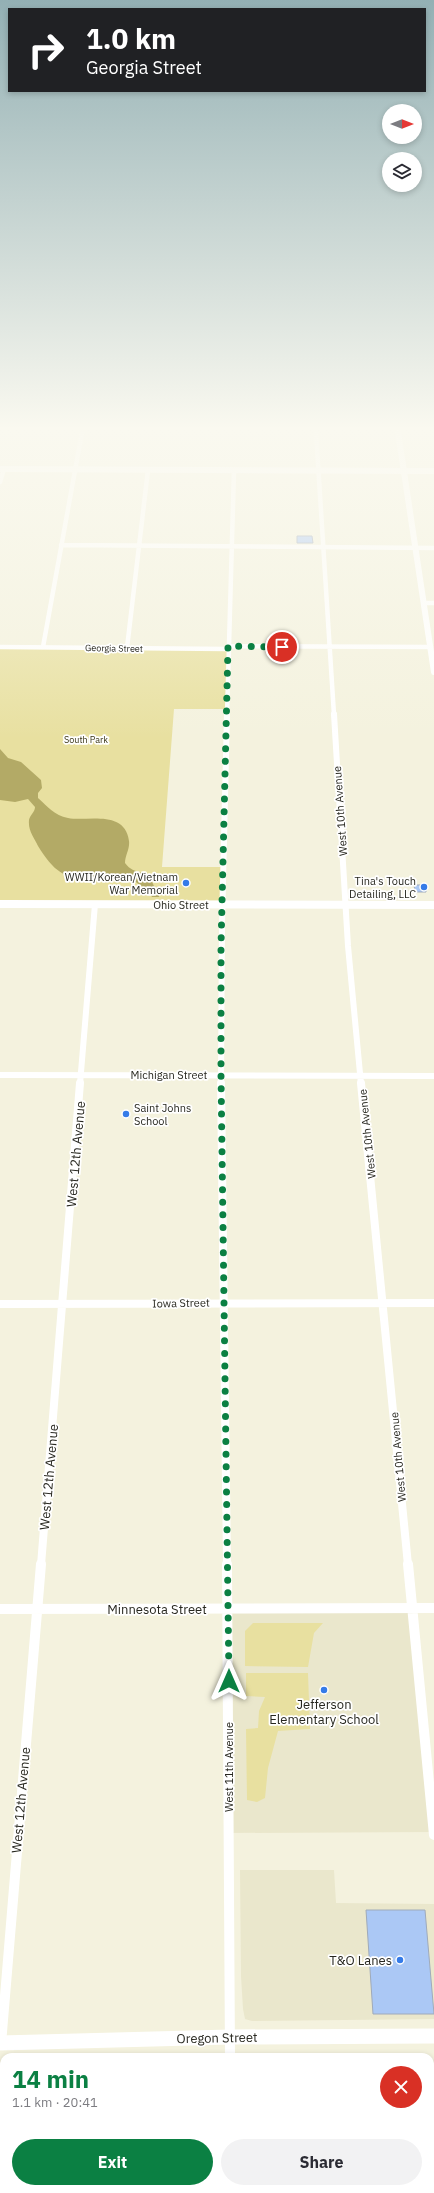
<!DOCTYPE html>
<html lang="en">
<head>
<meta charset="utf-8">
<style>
	:root { --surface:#fff; --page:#f2f2f3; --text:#2b2b33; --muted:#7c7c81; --accent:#0b8043 }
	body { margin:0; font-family:"IBM Plex Sans",sans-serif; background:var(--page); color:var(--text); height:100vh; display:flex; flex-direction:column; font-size:15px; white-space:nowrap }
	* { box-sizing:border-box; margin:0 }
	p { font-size:13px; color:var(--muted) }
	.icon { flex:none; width:22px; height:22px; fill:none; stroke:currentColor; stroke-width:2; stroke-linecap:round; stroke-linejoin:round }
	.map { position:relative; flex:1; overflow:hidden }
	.details { position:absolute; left:0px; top:2053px; width:434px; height:140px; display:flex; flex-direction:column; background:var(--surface); border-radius:12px 12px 0 0; box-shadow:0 2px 6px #0003 }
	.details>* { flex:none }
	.hud { position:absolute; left:8px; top:8px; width:418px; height:84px; border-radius:0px; box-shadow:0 2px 6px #0003; background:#202124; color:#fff; overflow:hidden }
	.needle { width:26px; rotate:90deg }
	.controls { position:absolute; left:382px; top:104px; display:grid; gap:8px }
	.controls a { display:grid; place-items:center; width:40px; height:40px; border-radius:50%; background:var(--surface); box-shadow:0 2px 6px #0003; font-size:20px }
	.pin { position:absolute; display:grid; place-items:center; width:34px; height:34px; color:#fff; margin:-17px; border:2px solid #fff; border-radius:50%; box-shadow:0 1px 4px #0007 }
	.me { position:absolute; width:44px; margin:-22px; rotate:0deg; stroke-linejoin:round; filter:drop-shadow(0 0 3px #0008) }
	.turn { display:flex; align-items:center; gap:14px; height:84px; padding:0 12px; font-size:18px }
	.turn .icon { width:52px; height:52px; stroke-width:2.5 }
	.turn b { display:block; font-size:28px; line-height:34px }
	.round { display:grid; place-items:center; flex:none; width:42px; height:42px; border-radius:21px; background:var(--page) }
	.headline { display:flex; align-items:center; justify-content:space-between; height:68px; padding:0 12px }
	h1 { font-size:24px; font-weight:800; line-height:30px; color:var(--accent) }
	.action { display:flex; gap:8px; margin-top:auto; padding:8px 12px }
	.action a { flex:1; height:46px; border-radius:24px; background:var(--accent); color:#fff; font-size:16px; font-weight:800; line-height:46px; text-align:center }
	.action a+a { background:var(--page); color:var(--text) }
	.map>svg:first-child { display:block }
	.built { fill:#eae7cc }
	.green { fill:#e8e0a0 }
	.water { fill:#b3aa66 }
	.building { fill:#abc8f5; stroke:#9faaba }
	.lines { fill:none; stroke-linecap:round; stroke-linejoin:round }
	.minor-far3 { stroke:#fff; stroke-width:4.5 }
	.minor-far2 { stroke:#fff; stroke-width:6 }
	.minor-far1 { stroke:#fff; stroke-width:8 }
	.minor { stroke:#fff; stroke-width:10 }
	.tertiary { stroke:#fff; stroke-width:6 }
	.secondary-far1 { stroke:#fff; stroke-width:6 }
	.secondary { stroke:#fff; stroke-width:15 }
	.primary { fill:#fff; fill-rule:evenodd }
	.route { stroke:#0b8043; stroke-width:7; stroke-dasharray:0 12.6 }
	.poi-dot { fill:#357be8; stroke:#fff; stroke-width:1.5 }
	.labels { text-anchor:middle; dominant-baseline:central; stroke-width:3.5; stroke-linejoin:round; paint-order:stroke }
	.far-street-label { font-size:9px; fill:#27271f; stroke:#fff }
	.far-park-label { font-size:9px; fill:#373314; stroke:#fff }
	.street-label { font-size:11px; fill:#27271f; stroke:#fff }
	.poi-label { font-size:11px; fill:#27271f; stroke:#fff; text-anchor:end }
	.near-street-label { font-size:13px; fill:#27271f; stroke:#fff }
	.near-poi-label { font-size:13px; fill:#27271f; stroke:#fff }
</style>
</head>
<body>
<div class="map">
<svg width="434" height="2193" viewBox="0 0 434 2193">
	<rect width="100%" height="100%" fill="#f4f2de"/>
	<path class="built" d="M412,1608L434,1832L229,1833V1609Z
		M240,1870H334L336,1903L434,1904V2019L252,2021L245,2019L243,2009L241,1976Z"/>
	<path class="green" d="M0,647L228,649L227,709H174L162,867H223L222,904H0Z
		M253,1623H323L314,1633L308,1667L245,1666V1631Z
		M246,1673H308L310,1729L278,1731L268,1768L265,1798L257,1802L247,1800L246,1729L258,1728L259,1711L265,1697L246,1696Z"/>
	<path class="water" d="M0,749L8,758L21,762L41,780L42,788L38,793V798C48,807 54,815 68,818C86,822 125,809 129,841C130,849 125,855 125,863C135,877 146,866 154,886C157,890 160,892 159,897H152C147,885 134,885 130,875C119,871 109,880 98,880C66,881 54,872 38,846C34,837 28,831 29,820C30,815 35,812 35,807L28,799L15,802L0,800Z"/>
	<path class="building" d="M297,536H312L313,543H297Z
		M414,885H425L426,892H415Z
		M366,1910H425L434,2014H373Z"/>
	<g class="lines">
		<path class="minor-far3" d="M316,432L334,715
			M0,482L4,469
			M61,545L434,548
			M424,603H434
			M228,646L431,647
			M0,647L228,649
			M43,647L82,432
			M127,648L148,470
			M227,715L234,470"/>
		<path class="minor-far2" d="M334,714L348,946L361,1084
			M0,1075L434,1076
			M80,1084L95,904
			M221,1084L222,924L227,714"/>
		<path class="minor-far1" d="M221,1083L227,1565
			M361,1083L408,1565
			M0,1304L434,1303
			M41,1565L80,1083"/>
		<path class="minor" d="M227,1564L230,2057
			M408,1564L434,1835
			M0,1609L434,1608
			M1,2044L41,1564
			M229,2189V2193"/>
		<path class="tertiary" d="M0,469L434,471"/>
		<path class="secondary-far1" d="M398,432L434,672"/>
		<path class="secondary" d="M0,2043L230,2037L434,2036"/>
		<path class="primary" d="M0,900L434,901V909L0,908Z"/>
	</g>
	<linearGradient id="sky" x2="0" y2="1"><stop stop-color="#93b0b4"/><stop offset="0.58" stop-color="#faf9f0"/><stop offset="1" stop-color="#faf9f0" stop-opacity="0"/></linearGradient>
	<rect width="434" height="739" fill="url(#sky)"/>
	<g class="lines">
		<path class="route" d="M229,1681L221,1075V946L228,646L282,647"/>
	</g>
	<g class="poi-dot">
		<circle cx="186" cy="883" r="4"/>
		<circle cx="424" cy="887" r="4"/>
		<circle cx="126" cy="1114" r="4"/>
		<circle cx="324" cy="1690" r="4"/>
		<circle cx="400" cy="1960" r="4"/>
	</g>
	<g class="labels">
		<g class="far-street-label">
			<text transform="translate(114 648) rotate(1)">Georgia Street</text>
		</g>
		<g class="far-park-label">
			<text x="86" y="739">South Park</text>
		</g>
		<g class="street-label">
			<text transform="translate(340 811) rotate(-94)">West 10th Avenue</text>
			<text x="181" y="905">Ohio Street</text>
			<text x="169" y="1075">Michigan Street</text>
			<text transform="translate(367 1134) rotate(-96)">West 10th Avenue</text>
			<text transform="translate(181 1303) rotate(-1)">Iowa Street</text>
			<text transform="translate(398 1457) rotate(-95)">West 10th Avenue</text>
			<text transform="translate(229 1767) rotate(-90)">West 11th Avenue</text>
		</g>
		<g class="poi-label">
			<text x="178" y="877">WWII/Korean/Vietnam<tspan x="178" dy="13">War Memorial</tspan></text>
			<text x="416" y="881">Tina's Touch<tspan x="416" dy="13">Detailing, LLC</tspan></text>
			<text x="134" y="1108" text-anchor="start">Saint Johns<tspan x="134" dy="13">School</tspan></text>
		</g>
		<g class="near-street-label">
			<text transform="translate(76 1154) rotate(-85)">West 12th Avenue</text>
			<text transform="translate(49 1477) rotate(-85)">West 12th Avenue</text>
			<text x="157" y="1609">Minnesota Street</text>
			<text transform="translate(21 1800) rotate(-85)">West 12th Avenue</text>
			<text transform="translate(217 2038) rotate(-1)">Oregon Street</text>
		</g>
		<g class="near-poi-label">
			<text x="324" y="1704">Jefferson<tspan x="324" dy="15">Elementary School</tspan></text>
			<text x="392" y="1960" text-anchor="end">T&amp;O Lanes</text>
		</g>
	</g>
</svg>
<div class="controls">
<a><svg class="needle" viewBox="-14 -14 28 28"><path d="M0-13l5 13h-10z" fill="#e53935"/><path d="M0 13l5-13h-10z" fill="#7c7c81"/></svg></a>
<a><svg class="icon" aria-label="layers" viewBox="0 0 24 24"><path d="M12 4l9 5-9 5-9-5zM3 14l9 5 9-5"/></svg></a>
</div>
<div class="pin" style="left:282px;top:647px;background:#d93025"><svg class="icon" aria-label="arrive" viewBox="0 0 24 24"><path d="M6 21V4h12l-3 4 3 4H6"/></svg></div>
<svg class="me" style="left:229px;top:1681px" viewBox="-20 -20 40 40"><path d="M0-17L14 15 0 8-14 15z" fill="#0b8043" stroke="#fff" stroke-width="4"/></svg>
<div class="hud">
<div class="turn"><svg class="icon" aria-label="right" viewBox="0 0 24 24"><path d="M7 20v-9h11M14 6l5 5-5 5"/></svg><div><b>1.0 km</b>Georgia Street</div></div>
</div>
<section class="details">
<div class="headline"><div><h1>14 min</h1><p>1.1 km · 20:41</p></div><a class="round" style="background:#d93025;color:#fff"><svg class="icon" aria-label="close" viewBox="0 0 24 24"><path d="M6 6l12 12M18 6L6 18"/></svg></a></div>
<div class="action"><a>Exit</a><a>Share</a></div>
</section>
</div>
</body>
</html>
